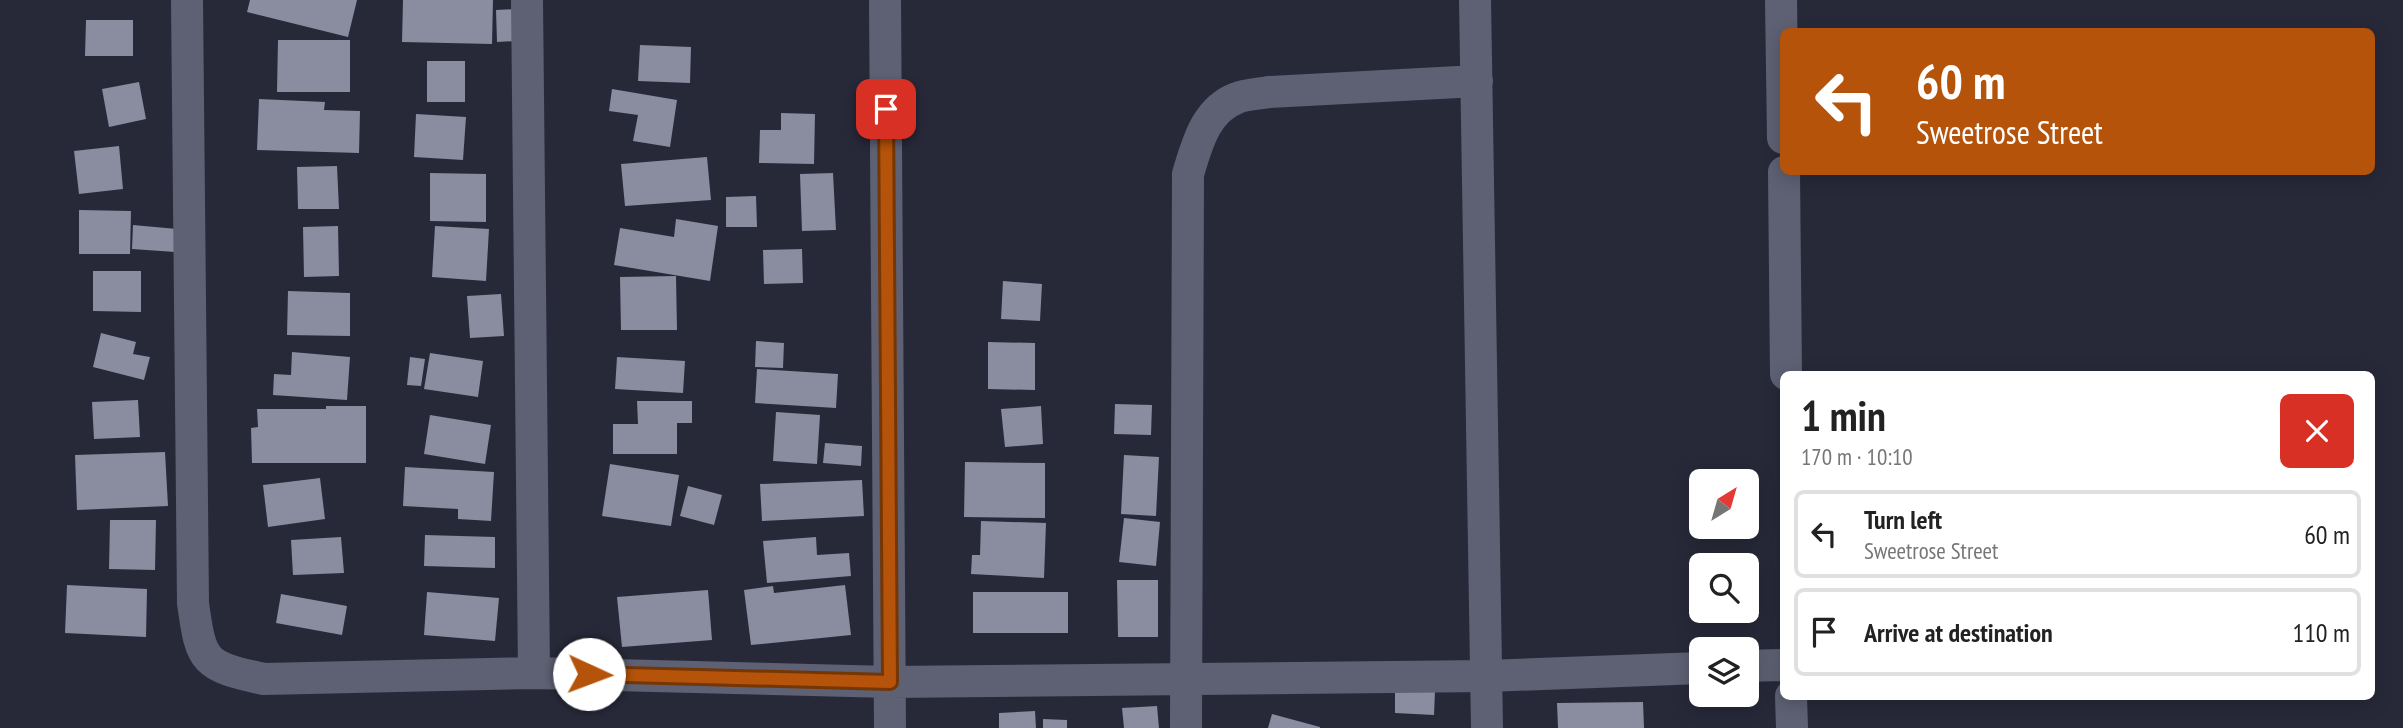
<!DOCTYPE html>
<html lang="en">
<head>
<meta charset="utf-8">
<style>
	:root { --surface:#fff; --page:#f2f2f2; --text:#222; --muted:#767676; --line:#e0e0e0 }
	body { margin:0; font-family:"PT Sans Narrow",sans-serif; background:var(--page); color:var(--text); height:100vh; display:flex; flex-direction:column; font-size:26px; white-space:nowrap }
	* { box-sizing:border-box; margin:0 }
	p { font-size:23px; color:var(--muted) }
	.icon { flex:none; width:38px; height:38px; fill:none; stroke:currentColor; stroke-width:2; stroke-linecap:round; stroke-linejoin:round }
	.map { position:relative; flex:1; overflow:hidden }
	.sheet { position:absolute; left:1780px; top:371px; width:595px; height:329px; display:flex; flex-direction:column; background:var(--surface); border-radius:10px; box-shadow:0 4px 18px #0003 }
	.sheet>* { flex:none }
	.top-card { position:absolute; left:1780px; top:28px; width:595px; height:147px; border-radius:10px; box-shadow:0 4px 18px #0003; background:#b45309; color:#fff; overflow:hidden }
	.needle { width:46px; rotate:37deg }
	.tools { position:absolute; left:1689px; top:469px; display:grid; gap:14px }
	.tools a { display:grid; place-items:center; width:70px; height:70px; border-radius:10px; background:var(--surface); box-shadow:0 4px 18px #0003; font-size:35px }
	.pin { position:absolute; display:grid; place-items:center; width:60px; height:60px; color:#fff; margin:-30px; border-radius:14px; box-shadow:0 4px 10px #0006 }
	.me { position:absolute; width:77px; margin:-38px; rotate:92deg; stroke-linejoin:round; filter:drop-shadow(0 0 5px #0008) }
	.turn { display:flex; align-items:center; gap:24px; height:147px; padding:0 21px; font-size:32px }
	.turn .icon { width:91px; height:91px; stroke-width:2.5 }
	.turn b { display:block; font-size:49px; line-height:60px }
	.round { display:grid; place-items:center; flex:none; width:74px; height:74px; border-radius:10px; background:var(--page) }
	.head { display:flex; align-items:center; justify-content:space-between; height:119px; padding:0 21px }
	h1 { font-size:42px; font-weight:600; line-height:52px }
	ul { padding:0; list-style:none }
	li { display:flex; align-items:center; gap:21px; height:88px; margin:0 14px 10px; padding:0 7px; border:4px solid var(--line); border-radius:10px }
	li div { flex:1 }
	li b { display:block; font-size:26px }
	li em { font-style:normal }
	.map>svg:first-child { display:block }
	.building { fill:#8a8c9f }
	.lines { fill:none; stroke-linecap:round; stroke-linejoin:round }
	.minor { stroke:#5e6173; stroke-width:32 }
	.route-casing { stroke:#753606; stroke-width:18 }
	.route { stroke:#b45309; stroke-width:12 }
</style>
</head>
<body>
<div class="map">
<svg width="2403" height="728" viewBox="0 0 2403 728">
	<rect width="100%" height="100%" fill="#272939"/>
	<path class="building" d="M250,0H357L348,37L247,12Z
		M403,0H493L492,44L402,42Z
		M516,9L517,41L497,42L496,10Z
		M86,20H133V56H85Z
		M278,40H350V92H277Z
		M640,45L691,47L690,83L638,81Z
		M427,61H465V102H427Z
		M139,82L146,119L109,127L102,89Z
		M612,89L677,100L670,147L633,141L638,115L609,111Z
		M259,99L325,102L324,110L360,111L359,153L257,150Z
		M781,113L815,114L814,164L759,163L760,130H781Z
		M416,114L466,117L463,160L414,157Z
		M119,146L123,189L79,194L74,151Z
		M707,157L711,200L625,206L621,164Z
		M337,166L339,209H298L297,167Z
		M430,173L486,174V222L430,221Z
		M833,173L836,230L802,231L800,174Z
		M756,196L757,227H726V197Z
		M79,210L131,211L130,254H79Z
		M676,219L718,226L710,281L614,265L620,228L674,237Z
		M133,225L177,229L175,252L132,249Z
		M338,226L339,276L304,277L303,227Z
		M435,226L489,229L486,281L432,277Z
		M802,249L803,283L764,284L763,250Z
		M93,271H141V312L93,311Z
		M676,276L677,330H621L620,277Z
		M1003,281L1042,284L1040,321L1001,319Z
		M288,291L350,293V336L287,335Z
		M501,294L504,336L470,338L467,296Z
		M101,333L136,342L133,354L150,357L144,380L93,367Z
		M756,341L784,343L783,368L755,367Z
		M988,342L1035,343V390L988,389Z
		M292,352L350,357L347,400L273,395L274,374L291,375Z
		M430,353L483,361L478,397L424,389Z
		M410,357L425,359L421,386L407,385Z
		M617,357L685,361L683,393L615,389Z
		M757,369L838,374L836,408L755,403Z
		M138,400L140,437L94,439L92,402Z
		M637,401H692V423H677V454H613V424H638Z
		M1115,404L1152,405L1151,435L1114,434Z
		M326,406H366V463H252L251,428L258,427L257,409H326Z
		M1041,406L1043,444L1005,447L1001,409Z
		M776,412L820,415L817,464L773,461Z
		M430,415L491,425L485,464L424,454Z
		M825,443L862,446L861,466L823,463Z
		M165,452L168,506L77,510L75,455Z
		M1124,455L1159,457L1156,516L1121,514Z
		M965,462L1045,463V518L964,517Z
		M610,464L679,475L671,526L602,516Z
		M405,467L494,472L491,521L458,519V509L403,506Z
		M320,478L325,519L268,527L263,485Z
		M862,480L864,516L762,521L760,484Z
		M688,486L722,495L714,525L680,516Z
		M1124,518L1160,522L1156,566L1119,562Z
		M110,520H156L155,570L109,569Z
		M981,521L1046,523L1044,578L971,574L972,555H980Z
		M425,535L495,537V568L424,566Z
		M341,537L344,573L293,575L291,540Z
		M816,537L817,555L849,553L851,576L767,583L763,541Z
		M1117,580H1158V637H1118Z
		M67,585L147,589L146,637L65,633Z
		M845,585L851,635L751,645L744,590L773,586L774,593Z
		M708,590L712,640L622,647L617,597Z
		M427,592L499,598L495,641L424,635Z
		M973,592H1068V633H973Z
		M281,594L347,606L342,635L276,623Z
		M1395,690L1435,691L1434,715L1395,713Z
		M1643,702L1644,728H1558L1557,703Z
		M1157,706L1159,728H1124L1122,708Z
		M1035,711L1036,728H999V713Z
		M1272,714L1320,727V728H1268Z
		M1043,719L1067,720V728H1043Z"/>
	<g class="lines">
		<path class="minor" d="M187,0L193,603C201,663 204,666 264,679L534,673L890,682L1487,676L1701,668
			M527,0L534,673
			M885,0L890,728
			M1475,0L1487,728
			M1781,0L1783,138
			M1784,172L1786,374
			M1746,666L1783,665
			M1791,696L1792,728
			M1186,728L1188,174C1197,145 1205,110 1237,98C1246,94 1259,94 1269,92L1477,81"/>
	</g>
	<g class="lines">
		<defs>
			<path id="route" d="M589,674L890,682L886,109"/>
		</defs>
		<use href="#route" class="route-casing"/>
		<use href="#route" class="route"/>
	</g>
</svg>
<div class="tools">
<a><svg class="needle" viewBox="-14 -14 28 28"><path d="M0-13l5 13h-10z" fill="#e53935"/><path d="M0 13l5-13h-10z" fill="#767676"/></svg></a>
<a><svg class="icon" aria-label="search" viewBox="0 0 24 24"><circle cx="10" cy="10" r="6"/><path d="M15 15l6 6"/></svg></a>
<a><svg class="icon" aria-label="layers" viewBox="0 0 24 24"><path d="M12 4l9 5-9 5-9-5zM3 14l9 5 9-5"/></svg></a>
</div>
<div class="pin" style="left:886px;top:109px;background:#d93025"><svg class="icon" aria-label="arrive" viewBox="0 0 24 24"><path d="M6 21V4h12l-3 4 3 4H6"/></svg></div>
<svg class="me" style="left:589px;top:674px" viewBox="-20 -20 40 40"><circle r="19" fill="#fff"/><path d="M0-13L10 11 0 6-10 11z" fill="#b45309"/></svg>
<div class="top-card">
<div class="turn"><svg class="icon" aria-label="left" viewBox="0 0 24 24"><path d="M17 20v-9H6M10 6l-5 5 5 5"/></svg><div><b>60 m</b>Sweetrose Street</div></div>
</div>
<section class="sheet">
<div class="head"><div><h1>1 min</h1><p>170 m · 10:10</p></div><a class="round" style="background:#d93025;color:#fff"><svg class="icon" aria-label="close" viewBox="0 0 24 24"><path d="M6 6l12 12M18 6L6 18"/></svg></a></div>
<ul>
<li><svg class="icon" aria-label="left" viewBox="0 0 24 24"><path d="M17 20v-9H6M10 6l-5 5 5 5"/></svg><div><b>Turn left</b><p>Sweetrose Street</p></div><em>60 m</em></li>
<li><svg class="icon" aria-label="arrive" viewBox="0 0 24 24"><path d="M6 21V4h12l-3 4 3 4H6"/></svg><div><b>Arrive at destination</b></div><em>110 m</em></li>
</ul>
</section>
</div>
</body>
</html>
